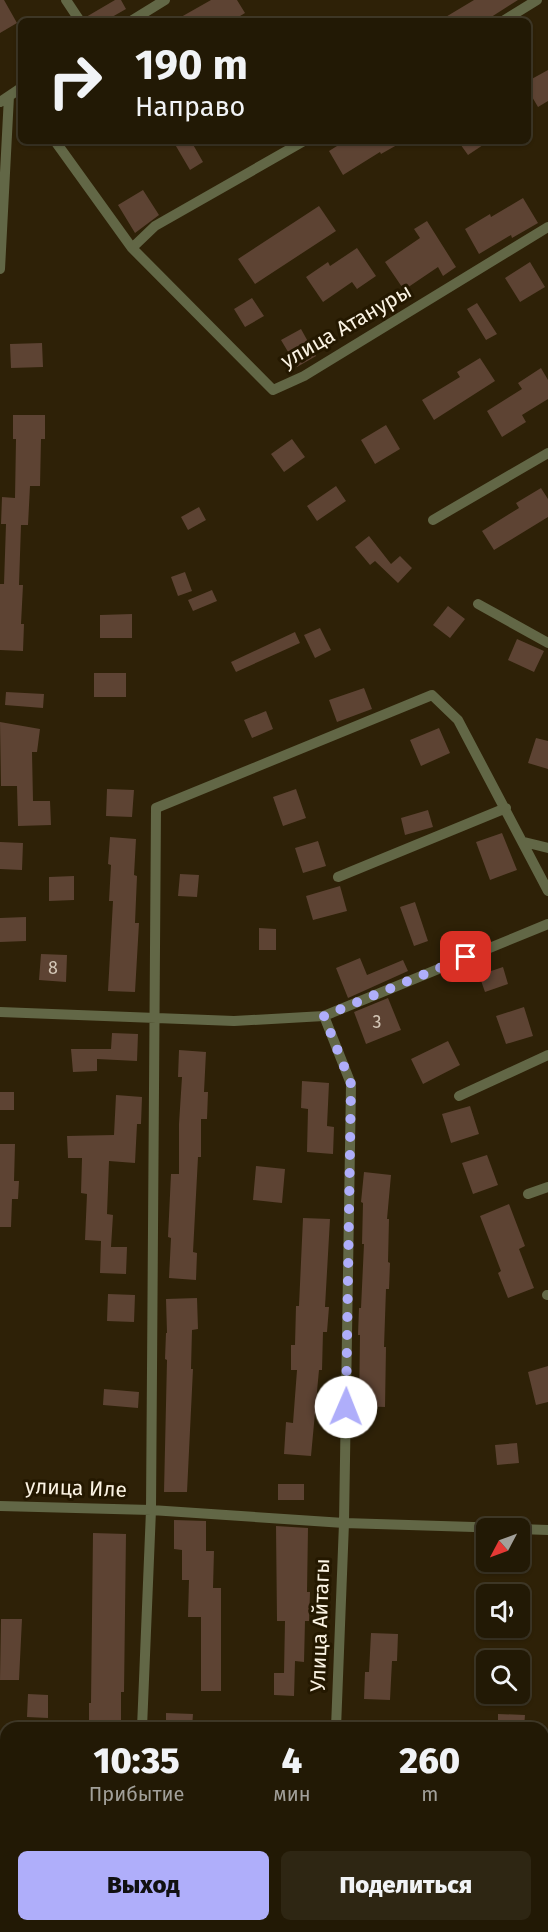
<!DOCTYPE html>
<html lang="ru">
<head>
<meta charset="utf-8">
<style>
	:root { --surface:#221905; --page:#2e2613; --text:#f1f3f6; --muted:#a2a09a; --line:#3f3827; --accent:#afaefa }
	body { margin:0; font-family:"Fira Sans",sans-serif; background:var(--page); color:var(--text); height:100vh; display:flex; flex-direction:column; font-size:22px; white-space:nowrap }
	* { box-sizing:border-box; margin:0 }
	p { font-size:20px; color:var(--muted) }
	.icon { flex:none; width:33px; height:33px; fill:none; stroke:currentColor; stroke-width:2; stroke-linecap:round; stroke-linejoin:round }
	.map { position:relative; flex:1; overflow:hidden }
	.panel { position:absolute; left:0px; top:1722px; width:549px; height:210px; display:flex; flex-direction:column; background:var(--surface); border-radius:18px 18px 0 0; box-shadow:0 2px 4px #0004,0 0 0 2px var(--line) }
	.panel>* { flex:none }
	.banner { position:absolute; left:18px; top:18px; width:513px; height:126px; border-radius:9px; box-shadow:0 2px 4px #0004,0 0 0 2px var(--line); background:#221905; color:var(--text); overflow:hidden }
	.needle { width:39px; rotate:229deg }
	.buttons { position:absolute; left:476px; top:1518px; display:grid; gap:12px }
	.buttons a { display:grid; place-items:center; width:54px; height:54px; border-radius:9px; background:var(--surface); box-shadow:0 2px 4px #0004,0 0 0 2px var(--line); font-size:30px }
	.pin { position:absolute; display:grid; place-items:center; width:51px; height:51px; color:#fff; margin:-26px; border-radius:12px; box-shadow:0 3px 9px #0006 }
	.me { position:absolute; width:66px; margin:-33px; rotate:1deg; stroke-linejoin:round; filter:drop-shadow(0 0 4px #0008) }
	.turn { display:flex; align-items:center; gap:21px; height:126px; padding:0 18px; font-size:27px }
	.turn .icon { width:78px; height:78px; stroke-width:2.5 }
	.turn b { display:block; font-size:42px; line-height:51px }
	.eta { display:flex; justify-content:space-evenly; align-items:center; height:102px; text-align:center }
	.eta b { font-size:36px; font-weight:800; line-height:42px }
	.action { display:flex; gap:12px; margin-top:auto; padding:12px 18px }
	.action a { flex:1; height:69px; border-radius:9px; background:var(--accent); color:#111; font-size:24px; font-weight:800; line-height:69px; text-align:center }
	.action a+a { background:var(--page); color:var(--text) }
	.map>svg:first-child { display:block }
	.building { fill:#5d4333 }
	.lines { fill:none; stroke-linecap:round; stroke-linejoin:round }
	.minor { stroke:#626746; stroke-width:10 }
	.route { stroke:#afaefa; stroke-width:10; stroke-dasharray:0 18 }
	.labels { text-anchor:middle; dominant-baseline:central; stroke-width:6; stroke-linejoin:round; paint-order:stroke }
	.number-label { font-size:18px; fill:#d4c7b7 }
	.street-label { font-size:21px; fill:#fbf3e3; stroke:#241800 }
</style>
</head>
<body>
<div class="map">
<svg width="548" height="1932" viewBox="0 0 548 1932">
	<rect width="100%" height="100%" fill="#2e2107"/>
	<path class="building" d="M0,0H4L17,23L0,33Z
		M115,0H121L126,9L105,21H87L86,17Z
		M211,0H237L245,13L232,21H174Z
		M474,0H518L485,21H439Z
		M548,70V101L538,107L528,90V81Z
		M173,141H191L203,162L190,170Z
		M345,141H404L381,154L380,152L343,175L329,151Z
		M458,141H489L468,155Z
		M143,190L159,215L135,233L118,205Z
		M523,198L538,223L512,238L511,235L479,254L465,229L490,214L491,217Z
		M319,206L336,231L255,284L238,259Z
		M427,221L456,267L443,276L438,267L404,290L385,262L420,238L414,229Z
		M357,248L376,276L357,289L352,282L323,302L306,277L328,262L330,266Z
		M530,262L545,287L520,302L505,278Z
		M252,298L264,316L245,327L234,309Z
		M477,303L497,334L486,340L467,309Z
		M301,329L316,356L297,367L281,340Z
		M42,343L43,367L11,368L10,344Z
		M480,358L495,381L434,420L422,400L460,377L457,372Z
		M541,368L548,380V399L522,415L526,422L502,437L487,411L522,389L518,383Z
		M13,415H45V439H41L40,486H30L28,525H21L19,585H23L21,624H24L23,651L0,650V584H4L6,524H1L2,497L15,498L16,439H13Z
		M386,425L400,449L375,464L361,440Z
		M292,439L305,457L284,472L271,454Z
		M336,486L346,501L317,521L307,506Z
		M541,488L548,499V517L494,550L482,531L519,508L516,503Z
		M199,507L206,520L188,530L181,517Z
		M369,536L391,564L400,556L412,568L398,583L375,561L370,565L355,547Z
		M185,572L192,591L178,596L171,577Z
		M212,590L217,601L193,611L188,600Z
		M448,606L465,619L450,638L433,625Z
		M132,614V638H100V615Z
		M320,628L331,650L315,658L304,635Z
		M295,632L300,643L236,672L231,662Z
		M517,639L544,651L534,672L508,660Z
		M94,673H126V697H94Z
		M364,688L372,709L337,722L329,700Z
		M6,692L44,694L43,708L5,705Z
		M266,711L273,729L252,738L244,720Z
		M0,722L40,729L37,752H32L33,801H50L51,825L18,826L17,786H1Z
		M439,728L450,753L421,766L410,740Z
		M536,738L548,741V769L528,763Z
		M107,789L134,790L132,817L106,816Z
		M296,789L306,818L283,826L273,797Z
		M428,810L433,827L405,835L401,818Z
		M502,833L517,870L490,880L476,842Z
		M110,837L136,839L134,875L137,876L135,923H139L135,992L108,991L113,901H109L111,865L108,864Z
		M318,841L326,866L303,873L295,848Z
		M0,842L23,843L22,870L0,869Z
		M180,874L199,875L197,897L178,896Z
		M74,876V900L49,901V877Z
		M340,886L347,911L313,920L306,896Z
		M415,902L428,941L414,946L400,907Z
		M26,917V941L0,942V918Z
		M259,928L276,929V950H259Z
		M41,954L67,955L66,982L39,980Z
		M360,958L367,975L403,960L408,971L348,998L336,968Z
		M503,967L508,984L485,992L479,975Z
		M388,998L401,1030L366,1044L354,1012Z
		M524,1007L533,1036L506,1044L496,1016Z
		M112,1033L138,1034L137,1061L97,1059V1071L73,1072L71,1049H111Z
		M448,1041L460,1065L423,1084L411,1059Z
		M179,1050L206,1052L204,1092H208L207,1119H201V1157H198L193,1252L197,1253L196,1280L169,1278L171,1238L168,1237L171,1174H179V1124L182,1077H178Z
		M302,1081L329,1083L327,1126L334,1127L333,1154L307,1152L308,1109L301,1108Z
		M0,1092H14V1110H0Z
		M116,1095L142,1097L141,1124H137L135,1163L109,1161L107,1214L113,1215L111,1247H127L126,1274L100,1273L101,1241L85,1240L87,1194L81,1193L82,1158H68L67,1136L114,1135Z
		M470,1106L479,1134L451,1143L442,1114Z
		M0,1144H15L14,1181H19L18,1199H12L11,1227H0Z
		M487,1155L498,1185L473,1194L462,1163Z
		M256,1166L285,1169L282,1203L253,1200Z
		M364,1172L391,1175L387,1219H389L388,1262L390,1263L389,1289H386L384,1347H386L385,1407L359,1406L360,1335H358L359,1308H361L364,1244H362L363,1203L361,1202Z
		M509,1204L525,1246L519,1249L534,1288L508,1298L498,1273L501,1271L480,1216Z
		M303,1218L330,1219L325,1307H329L327,1332H323L322,1370H319L311,1456L284,1454L286,1422L293,1423L297,1370H291V1345H295L296,1306H299Z
		M108,1294L135,1295L134,1322L107,1321Z
		M197,1298L198,1329L192,1330L191,1369H193L187,1492H164L167,1360L165,1359L166,1333H167L166,1299Z
		M548,1366V1402L536,1405L528,1372Z
		M104,1389L139,1392L138,1408L103,1405Z
		M517,1443L519,1463L497,1465L495,1445Z
		M278,1484H304V1500H278Z
		M174,1520L206,1521V1551H214L213,1588H221V1691H201V1617H188L189,1580H182V1550L174,1549Z
		M276,1526L308,1528L307,1592H310L309,1621H305L304,1662L295,1661L294,1696L274,1695V1673H284L285,1621H277Z
		M93,1533L126,1534L124,1692H121V1728H89V1703H91Z
		M1,1619H22L19,1680H0Z
		M371,1633L398,1634L397,1661H392L390,1700L364,1699L365,1672H369Z
		M28,1694L48,1695V1718L27,1717Z
		M166,1713L193,1714L192,1728H166Z
		M498,1714L525,1715L524,1728H498Z"/>
	<g class="lines">
		<path class="minor" d="M66,0L80,21
			M131,21L165,0
			M503,21L537,0
			M0,102L21,88
			M55,141L132,248L155,226L304,141
			M132,248L273,390L304,376L548,227
			M0,269L9,96
			M433,520L548,453
			M478,604L548,643
			M524,842L548,848
			M338,877L506,808
			M0,1012L234,1021L324,1016L548,924
			M324,1016L351,1084L344,1523L336,1728
			M459,1096L548,1055
			M528,1194L548,1187
			M547,1295H548
			M0,1506L151,1510L344,1523L506,1528
			M519,1529L548,1530
			M142,1728L151,1510L156,808L432,695L458,720L548,891
			M134,1932V1926
			M327,1932L328,1926"/>
	</g>
	<g class="lines">
		<path class="route" d="M346,1407L351,1084L324,1016L466,957"/>
	</g>
	<g class="labels">
		<g class="number-label">
			<text x="53" y="968">8</text>
			<text x="377" y="1022">3</text>
		</g>
		<g class="street-label">
			<text transform="translate(346 326) rotate(-30)">улица Атануры</text>
			<text transform="translate(76 1488) rotate(2)">улица Иле</text>
			<text transform="translate(320 1625) rotate(-88)">Улица Айтагы</text>
		</g>
	</g>
</svg>
<div class="buttons">
<a><svg class="needle" viewBox="-14 -14 28 28"><path d="M0-13l5 13h-10z" fill="#e53935"/><path d="M0 13l5-13h-10z" fill="#a2a09a"/></svg></a>
<a><svg class="icon" aria-label="sound" viewBox="0 0 24 24"><path d="M4 9h4l5-4v14l-5-4H4zM17 9q2 3 0 6"/></svg></a>
<a><svg class="icon" aria-label="search" viewBox="0 0 24 24"><circle cx="10" cy="10" r="6"/><path d="M15 15l6 6"/></svg></a>
</div>
<div class="pin" style="left:466px;top:957px;background:#d93025"><svg class="icon" aria-label="arrive" viewBox="0 0 24 24"><path d="M6 21V4h12l-3 4 3 4H6"/></svg></div>
<svg class="me" style="left:346px;top:1407px" viewBox="-20 -20 40 40"><circle r="19" fill="#fff"/><path d="M0-13L10 11 0 6-10 11z" fill="#afaefa"/></svg>
<div class="banner">
<div class="turn"><svg class="icon" aria-label="right" viewBox="0 0 24 24"><path d="M7 20v-9h11M14 6l5 5-5 5"/></svg><div><b>190 m</b>Направо</div></div>
</div>
<section class="panel">
<div class="eta">
<div><b>10:35</b><p>Прибытие</p></div>
<div><b>4</b><p>мин</p></div>
<div><b>260</b><p>m</p></div>
</div>
<div class="action"><a>Выход</a><a>Поделиться</a></div>
</section>
</div>
</body>
</html>
